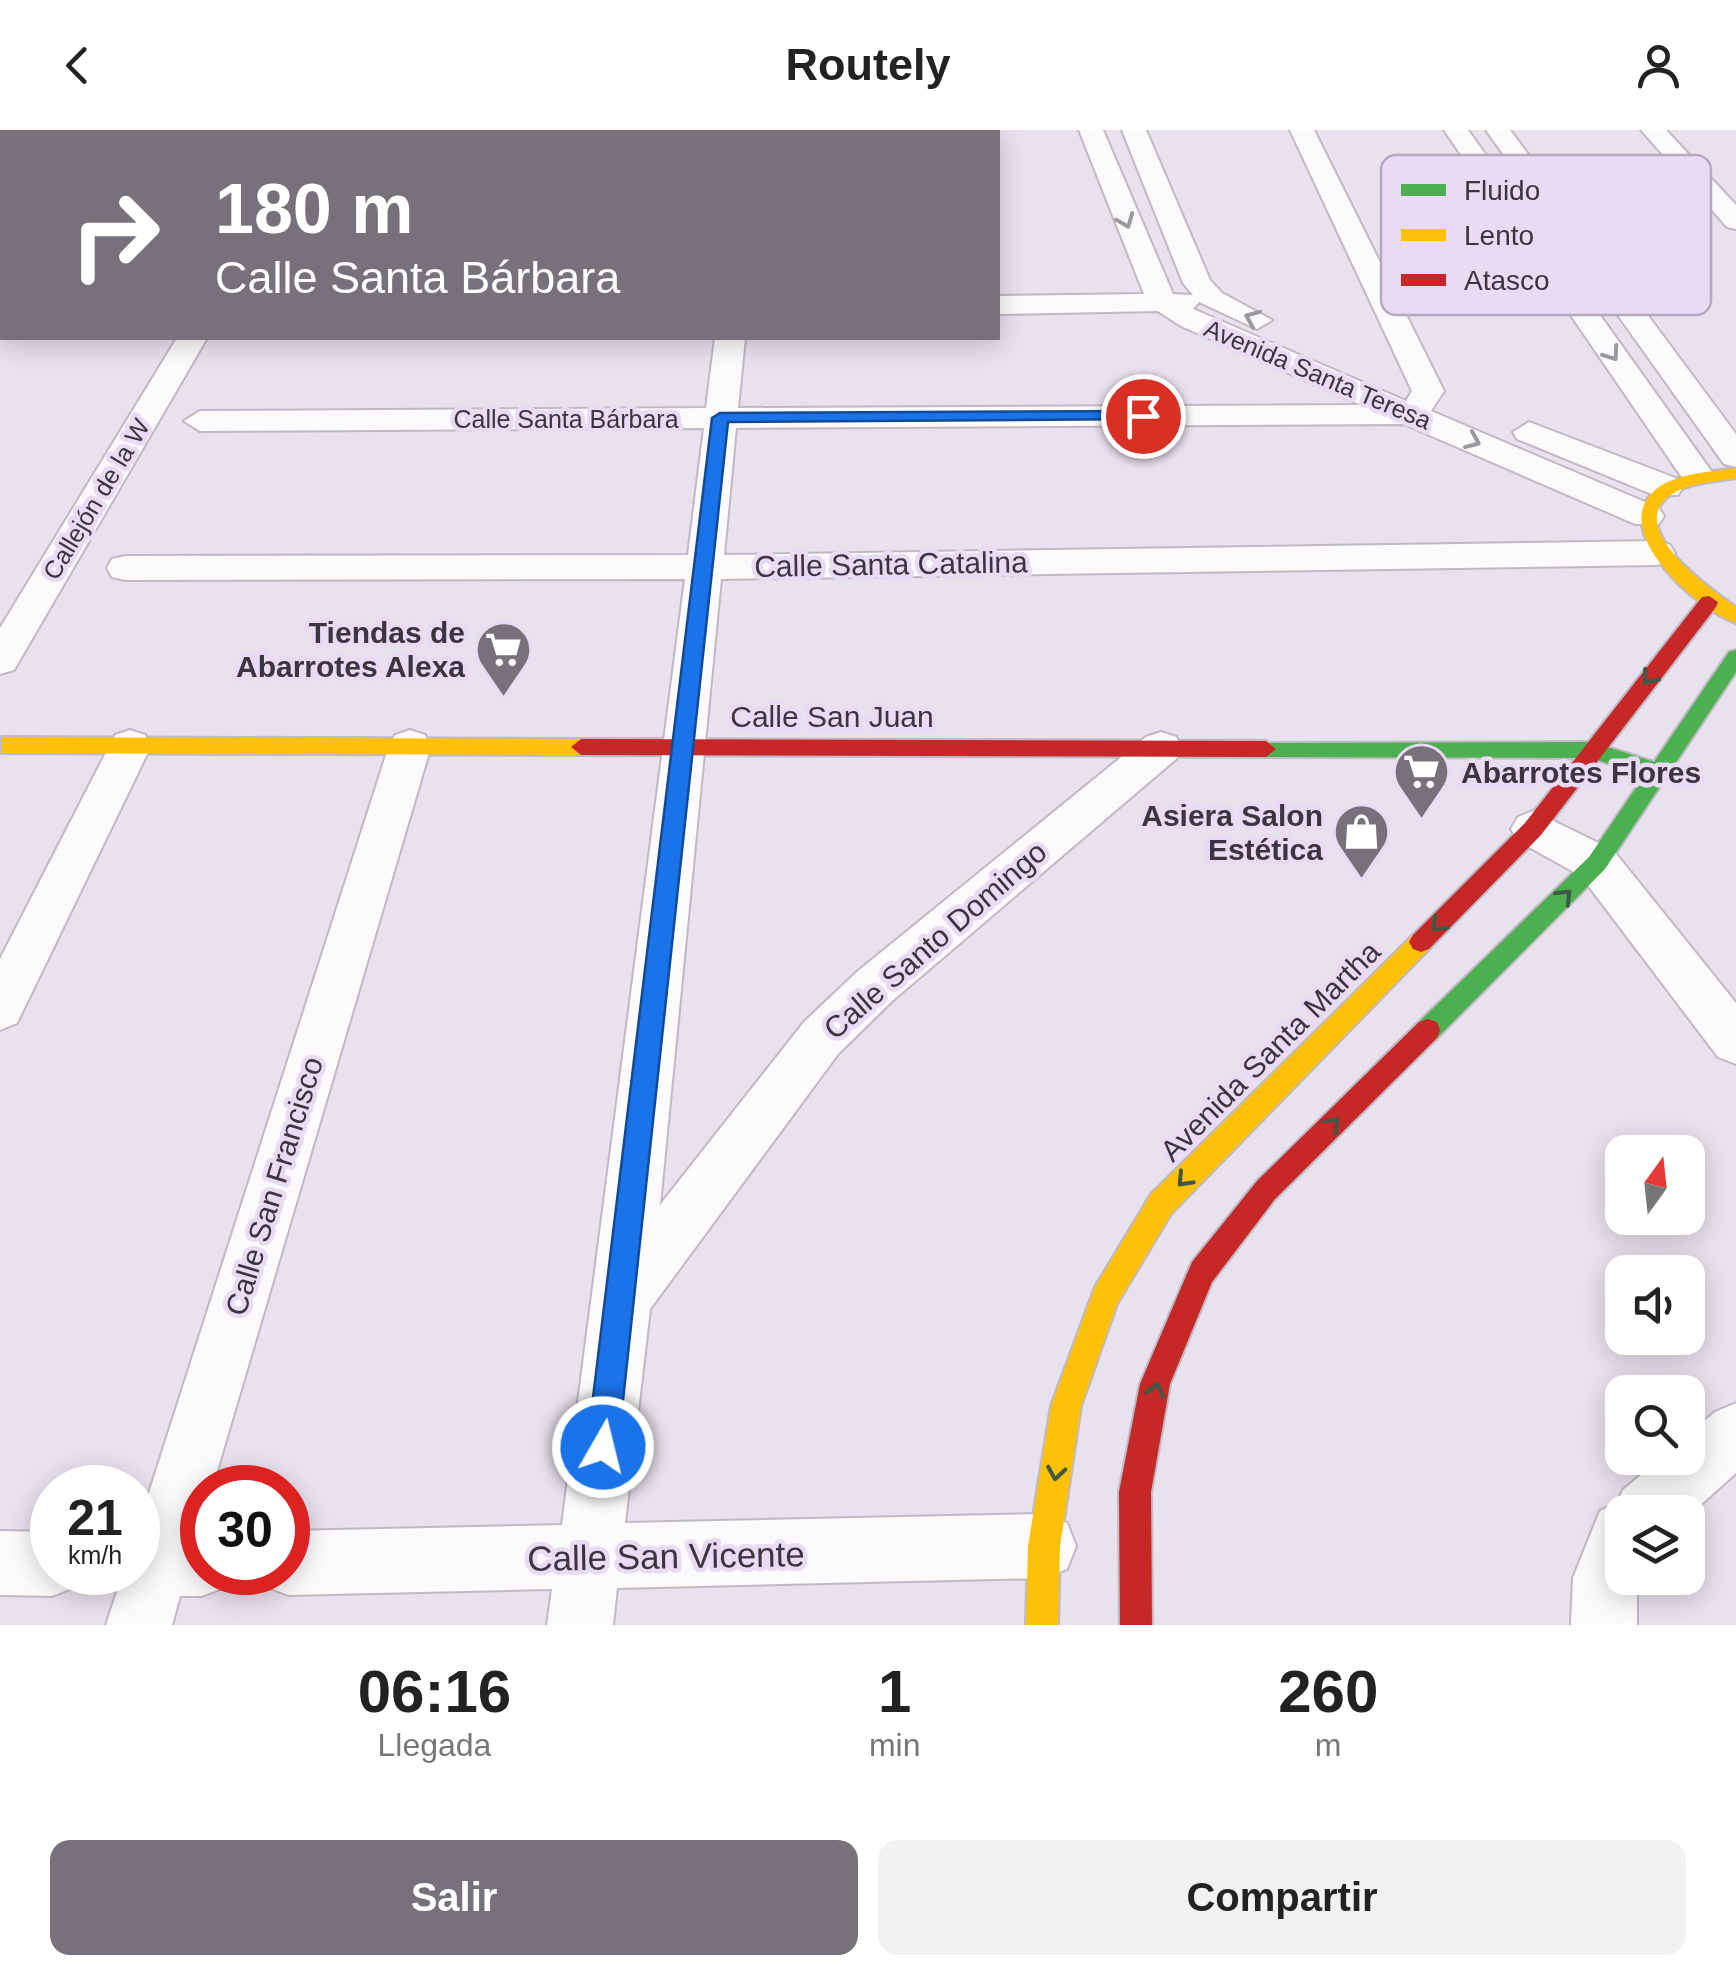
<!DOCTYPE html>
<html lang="es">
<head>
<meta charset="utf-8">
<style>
	:root { --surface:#fff; --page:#f2f2f2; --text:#222; --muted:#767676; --accent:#77717c }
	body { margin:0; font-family:Arial,sans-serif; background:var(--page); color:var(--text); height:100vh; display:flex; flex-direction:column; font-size:38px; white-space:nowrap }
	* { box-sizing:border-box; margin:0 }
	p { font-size:32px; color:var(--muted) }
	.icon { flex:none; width:55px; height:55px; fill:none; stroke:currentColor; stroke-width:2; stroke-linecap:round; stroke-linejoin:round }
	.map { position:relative; height:1495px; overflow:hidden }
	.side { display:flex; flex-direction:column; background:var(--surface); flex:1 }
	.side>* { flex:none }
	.banner { position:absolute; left:0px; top:0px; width:1000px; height:210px; box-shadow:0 5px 25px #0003; background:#77717c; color:#fff; overflow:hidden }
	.needle { width:65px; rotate:15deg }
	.buttons { position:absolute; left:1605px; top:1005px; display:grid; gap:20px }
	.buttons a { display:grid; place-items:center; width:100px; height:100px; border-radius:20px; background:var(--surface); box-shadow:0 5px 25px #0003; font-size:50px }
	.speed { position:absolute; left:30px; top:1335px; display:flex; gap:20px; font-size:50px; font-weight:700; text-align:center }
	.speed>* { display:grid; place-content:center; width:130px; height:130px; border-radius:50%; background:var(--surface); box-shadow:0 5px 25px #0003; line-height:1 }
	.speed small { font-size:25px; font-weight:400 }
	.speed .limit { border:15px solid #d22; background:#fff; color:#111 }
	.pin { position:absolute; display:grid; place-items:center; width:85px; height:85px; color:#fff; margin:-42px; border:5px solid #fff; border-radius:50%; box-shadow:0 2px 10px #0007 }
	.me { position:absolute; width:110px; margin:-55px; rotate:8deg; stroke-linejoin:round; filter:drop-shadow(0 0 8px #0008) }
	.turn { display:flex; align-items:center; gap:35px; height:210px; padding:0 50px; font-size:45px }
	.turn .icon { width:130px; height:130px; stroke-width:2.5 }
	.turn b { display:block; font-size:70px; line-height:85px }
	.eta { display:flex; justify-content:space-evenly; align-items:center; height:170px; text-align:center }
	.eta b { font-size:60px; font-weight:600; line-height:70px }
	.primary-button { display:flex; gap:20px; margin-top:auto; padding:20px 50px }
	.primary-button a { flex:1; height:115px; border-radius:20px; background:var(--accent); color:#fff; font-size:40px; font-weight:600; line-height:115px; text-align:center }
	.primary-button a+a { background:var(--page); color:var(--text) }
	header { display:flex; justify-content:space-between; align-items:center; height:130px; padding:0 50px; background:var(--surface); font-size:45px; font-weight:600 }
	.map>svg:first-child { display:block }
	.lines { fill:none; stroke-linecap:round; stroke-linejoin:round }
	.street-casing { stroke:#bfb9c4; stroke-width:4 }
	.fast-casing { stroke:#bfb9c4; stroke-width:4 }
	.slow-casing { stroke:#bfb9c4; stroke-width:4 }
	.jam-casing { stroke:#bfb9c4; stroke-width:4 }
	.street { fill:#fcfafc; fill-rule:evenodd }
	.fast { fill:#4caf50; fill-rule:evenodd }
	.slow { fill:#ffc107; fill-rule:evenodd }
	.jam { fill:#c62828; fill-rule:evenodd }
	.oneway { stroke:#9b989e }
	.oneway2 { stroke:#3f5a44 }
	.route { fill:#1a73e8; stroke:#114b97; stroke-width:2.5 }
	.labels { text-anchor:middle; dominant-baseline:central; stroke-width:9; stroke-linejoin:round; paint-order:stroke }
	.far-street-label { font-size:25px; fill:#3a353f; stroke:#e9dbf4 }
	.street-label { font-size:30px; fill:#3a353f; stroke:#e9dbf4 }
	.poi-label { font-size:30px; font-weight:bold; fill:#3a353f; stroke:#e9dbf4; text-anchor:end }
	.near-street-label { font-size:35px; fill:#3a353f; stroke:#e9dbf4 }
	.key { fill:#e9dbf4; stroke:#b4a9be; stroke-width:2.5 }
	.key-label { font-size:28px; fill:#3a353f }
</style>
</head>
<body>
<header><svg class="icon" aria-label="back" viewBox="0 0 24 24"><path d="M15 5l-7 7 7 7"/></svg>Routely<svg class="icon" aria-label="person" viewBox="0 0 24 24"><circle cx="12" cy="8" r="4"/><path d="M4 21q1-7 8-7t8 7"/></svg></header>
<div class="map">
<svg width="1736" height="1495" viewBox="0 0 1736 1495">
	<rect width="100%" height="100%" fill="#e8e1ee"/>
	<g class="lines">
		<defs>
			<path id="street" d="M742,0H766V2H742Z
				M902,0H926L927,2H903Z
				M1079,0H1103L1173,164L1193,165L1183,153L1122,0H1146L1210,150L1222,163L1272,190L1257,199L1199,172L1193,179L1406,271L1412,261L1290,0H1314L1444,261L1431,281L1659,378L1664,386L1659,394H1635L1404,294L736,298L724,425L1657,411L1670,415L1675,423L1670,431L1657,435L721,449L660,1075L804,892L858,841L1146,607L1161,602L1176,607L1182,618L1176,629L892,871L838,924L650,1179L625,1393L1044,1384L1067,1393L1076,1416L1067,1439L1044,1448L617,1458L613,1495H547L552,1459L288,1465L265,1456L260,1442H288V1401L562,1395L685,449L125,450L112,447L107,438L112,429L125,426L688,425L704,298L200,301L184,291L200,281L706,278L715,208H745L738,278L1361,275L1181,196L1158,181L998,184V166L1144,164Z
				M1444,0H1468L1709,338L1714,345L1709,352H1685Z
				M1486,0H1510L1736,304V337L1724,334Z
				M1641,0H1666L1736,75V99L1727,97Z
				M177,208H207L14,540L0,544V498Z
				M1529,292L1678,349L1683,357L1678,365H1654L1517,309L1513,302Z
				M130,600L145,605L151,616L17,893L0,900V829L115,605Z
				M410,600L425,605L431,616L212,1358H202V1442H231L225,1457L202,1466H180L172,1495H106L118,1459L109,1442H138V1397L389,616L395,605Z
				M1533,681L1613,720L1736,873V934L1718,927L1581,746L1518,711L1511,699L1518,687Z
				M1736,1273V1343L1688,1386V1382H1622V1448H1637V1495H1571L1573,1448L1600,1381L1617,1373L1623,1360L1661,1328H1688V1305L1715,1282Z
				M0,1401L52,1402V1442H81L75,1457L52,1466L0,1465Z"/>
			<path id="fast" d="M1736,520V542L1605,739L1437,908L1428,911L1419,908L1416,900L1419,892L1589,727L1644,646L1592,628L1266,627L1256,619L1259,613L1592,612L1654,632L1729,522Z"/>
			<path id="slow" d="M1736,338V348C1714,352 1687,353 1669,366C1625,400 1712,460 1736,477V493C1697,480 1609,402 1654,361C1674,343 1711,342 1736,338Z
				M2,607L581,609L591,617L581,625L2,623Z
				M1421,802L1429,805L1433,812L1429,819L1171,1084L1117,1174L1081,1276L1060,1416L1058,1495H1026L1028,1416L1051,1276L1095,1157L1151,1064L1413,805Z"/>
			<path id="jam" d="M1709,466L1718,472L1716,477L1541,705L1429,819L1421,822L1413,819L1409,812L1413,805L1525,693L1702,467Z
				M581,609L1266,611L1276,619L1266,627L581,625L571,617Z
				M1428,889L1437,892L1440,900L1437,908L1275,1069L1212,1152L1170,1254L1151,1362L1152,1495H1120L1119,1362L1140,1254L1192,1132L1257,1051L1419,892Z"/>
		</defs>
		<use href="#street" class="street-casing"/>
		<use href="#fast" class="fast-casing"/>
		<use href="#slow" class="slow-casing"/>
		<use href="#jam" class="jam-casing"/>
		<use href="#street" class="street"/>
		<use href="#fast" class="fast"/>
		<use href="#slow" class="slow"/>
		<use href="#jam" class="jam"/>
	</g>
	<defs><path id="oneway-chevron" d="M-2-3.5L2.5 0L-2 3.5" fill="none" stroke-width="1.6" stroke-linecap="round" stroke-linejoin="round" transform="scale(2.5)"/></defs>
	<g class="oneway">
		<use href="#oneway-chevron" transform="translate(1126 91) rotate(68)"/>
		<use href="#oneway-chevron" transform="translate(1252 188) rotate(-157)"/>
		<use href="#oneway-chevron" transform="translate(1612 224) rotate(55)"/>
		<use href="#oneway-chevron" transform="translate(1473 311) rotate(23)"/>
	</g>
	<g class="oneway2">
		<use href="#oneway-chevron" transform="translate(1649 548) rotate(128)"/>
		<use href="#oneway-chevron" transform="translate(1565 766) rotate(-45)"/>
		<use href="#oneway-chevron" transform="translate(1438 795) rotate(135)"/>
		<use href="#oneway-chevron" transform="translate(1333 994) rotate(-45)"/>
		<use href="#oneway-chevron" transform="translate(1184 1050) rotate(133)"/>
		<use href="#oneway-chevron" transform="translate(1156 1260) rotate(-75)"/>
		<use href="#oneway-chevron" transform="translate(1056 1343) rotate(99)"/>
	</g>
	<path class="route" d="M1143,281L1151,286L1149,289L728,292L618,1317L614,1328L603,1333L592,1328L587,1317L712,288L720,283Z"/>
	<defs>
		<symbol id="supermarket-pin" viewBox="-11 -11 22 30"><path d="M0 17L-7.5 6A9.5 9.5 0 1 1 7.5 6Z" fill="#77717c" stroke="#e9dbf4"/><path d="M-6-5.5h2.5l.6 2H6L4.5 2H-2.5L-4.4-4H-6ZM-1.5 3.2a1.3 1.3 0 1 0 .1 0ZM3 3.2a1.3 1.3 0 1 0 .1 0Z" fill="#fff"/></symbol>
		<symbol id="shop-pin" viewBox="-11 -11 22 30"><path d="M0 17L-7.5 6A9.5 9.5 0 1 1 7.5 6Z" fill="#77717c" stroke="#e9dbf4"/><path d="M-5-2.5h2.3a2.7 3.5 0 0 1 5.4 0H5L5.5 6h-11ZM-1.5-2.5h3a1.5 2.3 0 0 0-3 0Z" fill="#fff"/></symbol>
	</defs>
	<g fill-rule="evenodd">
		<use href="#supermarket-pin" x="472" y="488" width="63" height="86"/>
		<use href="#supermarket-pin" x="1390" y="610" width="63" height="86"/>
		<use href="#shop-pin" x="1330" y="670" width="63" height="86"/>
	</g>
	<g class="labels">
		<g class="far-street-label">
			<text transform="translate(1318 244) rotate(23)">Avenida Santa Teresa</text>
			<text x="566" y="289">Calle Santa Bárbara</text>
			<text transform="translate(96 369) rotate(-59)">Callejón de la W</text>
		</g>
		<g class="street-label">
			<text transform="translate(891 434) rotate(-1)">Calle Santa Catalina</text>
			<text x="832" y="586">Calle San Juan</text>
			<text transform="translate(935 810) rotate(-41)">Calle Santo Domingo</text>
			<text transform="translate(1270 921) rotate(-45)">Avenida Santa Martha</text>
			<text transform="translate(274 1056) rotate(-73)">Calle San Francisco</text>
		</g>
		<g class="poi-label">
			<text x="465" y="502">Tiendas de<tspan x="465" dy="34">Abarrotes Alexa</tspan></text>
			<text x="1461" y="642" text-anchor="start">Abarrotes Flores</text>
			<text x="1323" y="685">Asiera Salon<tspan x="1323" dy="34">Estética</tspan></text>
		</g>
		<g class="near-street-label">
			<text transform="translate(666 1426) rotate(-1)">Calle San Vicente</text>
		</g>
	</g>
	<rect x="1381" y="25" width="330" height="160" rx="15" class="key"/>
	<rect x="1401" y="54" width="45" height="12" fill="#4caf50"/>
	<rect x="1401" y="99" width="45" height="12" fill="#ffc107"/>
	<rect x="1401" y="144" width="45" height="12" fill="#c62828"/>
	<g class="key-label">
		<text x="1464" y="70">Fluido</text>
		<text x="1464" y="115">Lento</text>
		<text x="1464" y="160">Atasco</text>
	</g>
</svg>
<div class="buttons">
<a><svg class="needle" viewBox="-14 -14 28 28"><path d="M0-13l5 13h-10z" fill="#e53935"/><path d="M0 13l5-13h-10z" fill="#767676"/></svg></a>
<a><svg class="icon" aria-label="sound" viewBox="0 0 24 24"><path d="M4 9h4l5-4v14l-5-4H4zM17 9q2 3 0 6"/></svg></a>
<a><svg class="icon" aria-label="search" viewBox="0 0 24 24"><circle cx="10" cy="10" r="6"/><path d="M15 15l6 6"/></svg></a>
<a><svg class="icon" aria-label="layers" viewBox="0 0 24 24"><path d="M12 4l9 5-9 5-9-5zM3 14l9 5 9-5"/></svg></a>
</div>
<div class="speed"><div>21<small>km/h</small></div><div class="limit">30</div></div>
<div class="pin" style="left:1143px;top:286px;background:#d93025"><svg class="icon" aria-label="arrive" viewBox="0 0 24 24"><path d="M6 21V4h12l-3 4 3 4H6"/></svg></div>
<svg class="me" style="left:603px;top:1317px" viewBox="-20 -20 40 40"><circle r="17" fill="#1a73e8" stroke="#fff" stroke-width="3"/><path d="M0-11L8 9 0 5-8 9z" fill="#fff"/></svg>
<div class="banner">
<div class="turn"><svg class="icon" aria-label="right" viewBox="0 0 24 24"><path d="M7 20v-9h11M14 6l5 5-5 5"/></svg><div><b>180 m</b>Calle Santa Bárbara</div></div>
</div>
</div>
<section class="side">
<div class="eta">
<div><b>06:16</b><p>Llegada</p></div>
<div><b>1</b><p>min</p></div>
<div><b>260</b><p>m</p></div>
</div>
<div class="primary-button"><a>Salir</a><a>Compartir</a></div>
</section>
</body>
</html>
